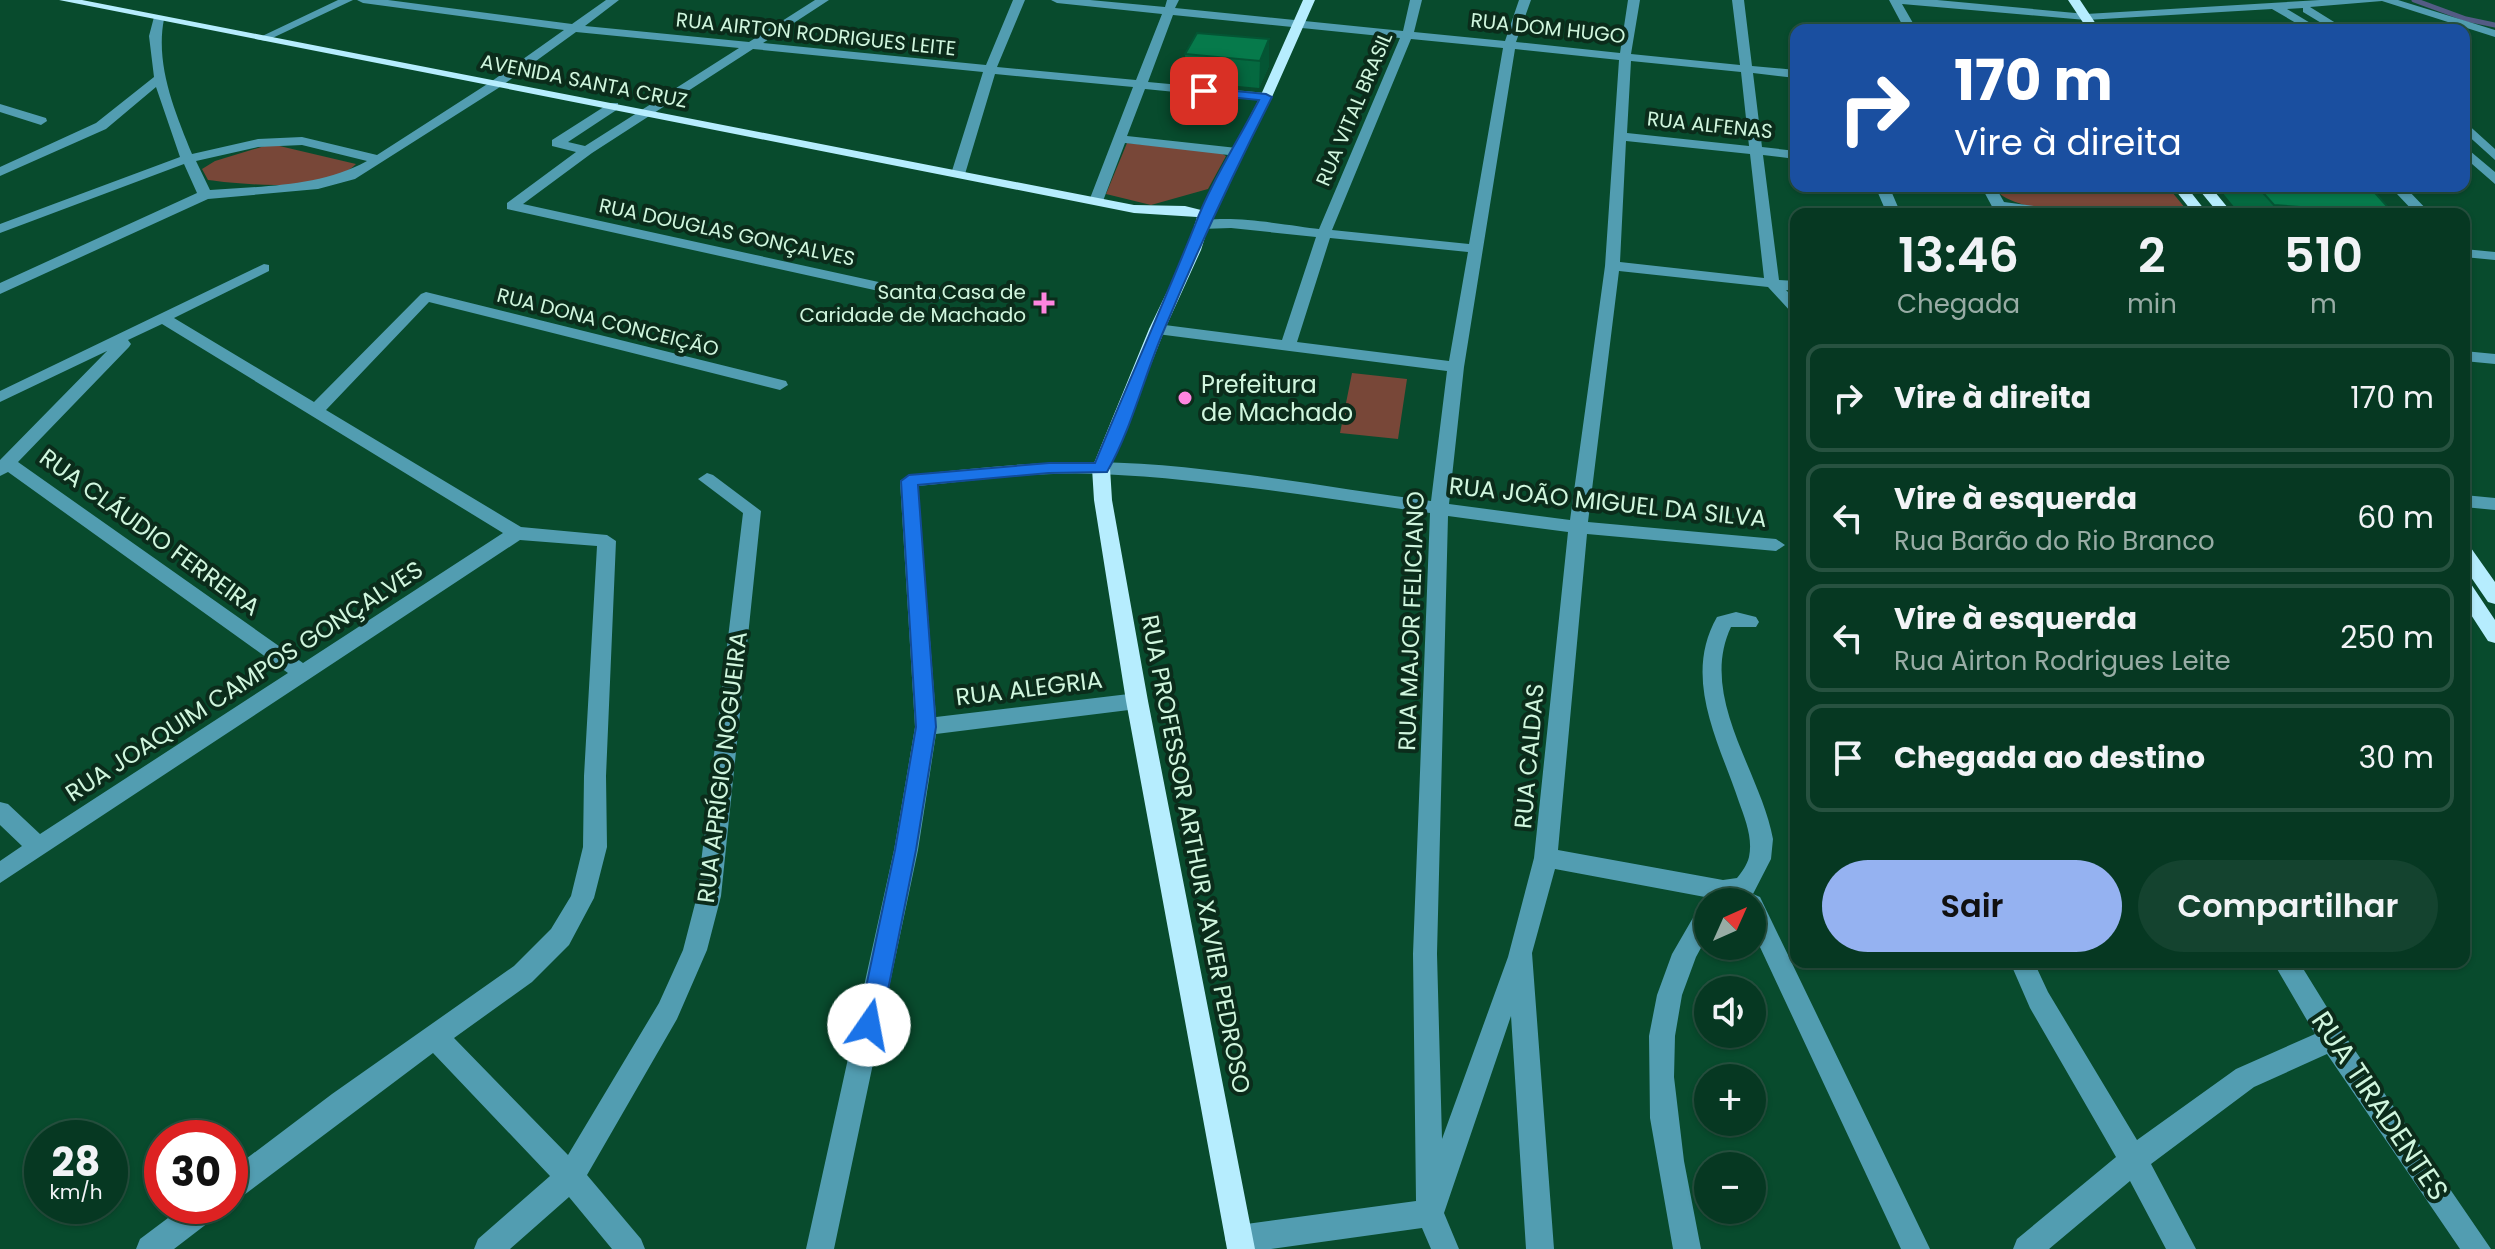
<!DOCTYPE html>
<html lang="pt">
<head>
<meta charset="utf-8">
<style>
	:root { --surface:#063822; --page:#14432f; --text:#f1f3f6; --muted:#98aca5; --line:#275240; --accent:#95b2f1 }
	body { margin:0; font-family:Poppins,sans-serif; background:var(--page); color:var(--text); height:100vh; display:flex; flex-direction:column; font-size:30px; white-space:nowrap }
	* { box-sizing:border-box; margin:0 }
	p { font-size:26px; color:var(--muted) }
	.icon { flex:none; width:44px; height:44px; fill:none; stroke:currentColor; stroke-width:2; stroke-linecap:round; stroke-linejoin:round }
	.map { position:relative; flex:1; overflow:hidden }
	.details { position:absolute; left:1790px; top:208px; width:680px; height:760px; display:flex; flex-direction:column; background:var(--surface); border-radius:16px; box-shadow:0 2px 6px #0004,0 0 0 2px var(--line) }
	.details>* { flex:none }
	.guide { position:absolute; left:1790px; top:24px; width:680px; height:168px; border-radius:16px; box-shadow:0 2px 6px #0004,0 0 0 2px var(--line); background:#1a4fa0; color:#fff; overflow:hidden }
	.needle { width:52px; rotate:45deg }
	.fabs { position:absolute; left:1694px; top:888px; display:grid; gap:16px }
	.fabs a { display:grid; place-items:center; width:72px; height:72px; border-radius:50%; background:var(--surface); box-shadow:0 2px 6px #0004,0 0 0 2px var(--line); font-size:40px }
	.speed { position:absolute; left:24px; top:1120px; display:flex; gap:16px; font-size:40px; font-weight:700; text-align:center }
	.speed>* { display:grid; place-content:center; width:104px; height:104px; border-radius:50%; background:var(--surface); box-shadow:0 2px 6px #0004,0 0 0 2px var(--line); line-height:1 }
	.speed small { font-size:20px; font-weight:400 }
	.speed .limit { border:12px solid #d22; background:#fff; color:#111 }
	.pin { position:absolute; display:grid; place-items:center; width:68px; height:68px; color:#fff; margin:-34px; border-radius:16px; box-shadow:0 4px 12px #0006 }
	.me { position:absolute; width:88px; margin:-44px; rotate:12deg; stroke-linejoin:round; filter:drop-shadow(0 0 6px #0008) }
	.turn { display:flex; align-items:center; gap:28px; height:168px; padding:0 32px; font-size:36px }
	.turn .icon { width:104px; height:104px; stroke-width:2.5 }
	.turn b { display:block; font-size:56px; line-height:68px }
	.eta { display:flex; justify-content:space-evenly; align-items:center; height:136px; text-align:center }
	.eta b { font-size:48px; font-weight:600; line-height:56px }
	.action { display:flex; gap:16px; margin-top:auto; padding:16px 32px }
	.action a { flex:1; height:92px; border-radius:48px; background:var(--accent); color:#111; font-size:32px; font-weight:600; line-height:92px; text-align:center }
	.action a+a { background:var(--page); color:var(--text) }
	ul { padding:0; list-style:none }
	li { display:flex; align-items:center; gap:24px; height:108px; margin:0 16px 12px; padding:0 16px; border:4px solid var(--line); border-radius:16px }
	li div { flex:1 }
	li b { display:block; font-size:30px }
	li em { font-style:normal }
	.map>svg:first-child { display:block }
	.green { fill:#784738 }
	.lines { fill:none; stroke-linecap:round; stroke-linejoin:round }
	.stream { stroke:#535b84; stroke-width:5 }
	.minor { fill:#529db1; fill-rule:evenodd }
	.major { fill:#b6edfe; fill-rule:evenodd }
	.wall { fill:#056940 }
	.shaded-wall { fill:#045534 }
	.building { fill:#067a4b; stroke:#045534; stroke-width:2 }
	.route { fill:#1a73e8; stroke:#114b97; stroke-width:2 }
	.poi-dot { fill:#ff85df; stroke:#0b2c1b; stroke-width:3 }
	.labels { text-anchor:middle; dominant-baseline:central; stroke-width:8; stroke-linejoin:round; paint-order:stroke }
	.far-street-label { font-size:20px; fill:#d0f6de; stroke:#0b2c1b }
	.far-poi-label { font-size:20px; fill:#d0f6de; stroke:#0b2c1b; text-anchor:end }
	.poi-label { font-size:24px; fill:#d0f6de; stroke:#0b2c1b; text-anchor:start }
	.street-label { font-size:24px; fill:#d0f6de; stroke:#0b2c1b }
	.near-street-label { font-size:28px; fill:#d0f6de; stroke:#0b2c1b }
</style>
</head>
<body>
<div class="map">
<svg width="2495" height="1249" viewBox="0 0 2495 1249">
	<rect width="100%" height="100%" fill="#084b2d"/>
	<path class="green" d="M1127,143L1219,152L1226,156L1208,189L1151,205L1106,194Z
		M271,144L356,164C327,193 247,185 208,180L202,169L215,161Z
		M1999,186H2121L2172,192L2190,214C2145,214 2034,220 2000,194Z
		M1352,373L1407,379L1398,439L1340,433Z"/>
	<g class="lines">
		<path class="stream" d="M2414,0L2466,19L2495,25"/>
		<path class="minor" d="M338,0H353L266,41L256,39Z
			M357,0H388L572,24L606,0H619L585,26L749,42L815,0H829L763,43L986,65L1013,0H1025L997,67L1136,80L1162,14L1057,3L1051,0H1090L1165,7L1167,0H1179L1175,8L1403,31L1410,0H1422L1414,32L1505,41L1519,0H1531L1516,42L1620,53L1628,0H1640L1631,54L1740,65L1732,0H1744L1752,66L1796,70V78L1753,73L1762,147L1796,151V159L1763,155L1779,280L1796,281V291L1786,290L1796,300V314L1791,312L1768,287L1619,271L1588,522L1776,539L1785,545L1776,551L1587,534L1558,850L1723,880L1737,878C1742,872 1747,865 1749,857C1753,838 1745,819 1739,802C1719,742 1682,678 1717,617L1736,612L1756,617L1759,622L1756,627H1731C1698,697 1761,772 1773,839L1771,859L1753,894L1760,897L1930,1249H1901L1752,930V902H1741L1743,898L1708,902V935L1696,957L1682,995L1675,1036L1674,1077L1684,1161L1701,1249H1673L1650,1118L1649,1036L1657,995L1672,954L1705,897L1555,869L1532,953L1554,1249H1526L1511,1016L1444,1213L1459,1249H1431L1422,1228L1271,1249H1229L1225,1239L1229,1229L1239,1225L1416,1201L1413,954L1430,513C1321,498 1211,479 1101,474C1040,471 979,480 918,486L936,717L1137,693L1144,695L1148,701L1144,707L1137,709L936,734L918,850L834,1249H806L894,850L915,727L900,481L909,475C972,469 1034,461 1097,462C1208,464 1321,487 1431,501L1447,371L1157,334L1149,329L1157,324L1282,340L1316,237L1231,228L1201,229L1194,225C1212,211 1293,226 1319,229L1400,38L1173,15L1148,82L1266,93L1272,97L1266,101L1145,89L1127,136L1237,148L1244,152L1237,156L1125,143L1103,201L1096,205L1089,201L1133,87L995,74L965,174L958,178L951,174L983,72L753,49L592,153L523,204L938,295L941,298L933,303L507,209V203L576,152L552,146V140L610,103H618V109L568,142L585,146L739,48L576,32L500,87L355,179L318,189L208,199L0,294V283L197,193L184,164L0,233V224L180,157L156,87L106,129L0,176V167L96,123L154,77L149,36L154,17L164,19C155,65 175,112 192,154L258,139L302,137L377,155L492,81L564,30L363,3ZM1411,39L1503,48L1469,244L1332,230ZM1515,49L1619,60L1605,266L1570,520L1449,504L1464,367ZM1631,61L1741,72L1749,146L1627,133ZM1626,141L1750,154L1764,278L1620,262ZM302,145L367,161C319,187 263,186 210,190L196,161L258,147ZM1330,238L1468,252L1449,361L1297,342ZM1448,516L1568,532L1534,858L1508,957L1442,1139L1437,954Z
			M1889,0H1937L2086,14L2320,0H2398L2495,30V37L2382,1L2310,7L2347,30H2333L2303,12V8L2287,9L2322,30H2308L2272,9L2086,20L1902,4L1917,30H1905Z
			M0,104L46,118L47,121L41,125L0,112Z
			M2464,121L2495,149V160L2464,132Z
			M2464,146L2495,172V184L2464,157Z
			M1875,186H1889L1901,214H1887Z
			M1981,186H1995L2004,202L2064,210L2071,214L2009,211L2010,214H1996Z
			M2172,186H2210L2212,189C2203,196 2181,193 2172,186Z
			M2365,186L2406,188L2431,214H2416L2397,194Z
			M2464,249L2495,252V260L2464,257Z
			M264,264L269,265V271L174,318L314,402L421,294L426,292L786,381L788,385L780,390L429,302L326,410L521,527L607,535L616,541L606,776L607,847L594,898L569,945L532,982L454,1038L568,1155L659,1003L683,950L697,896L743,513L698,479L707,473L713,475L761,511L721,896L707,950L677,1019L587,1175L641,1239L645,1249H612L569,1197L510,1249H474L478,1239L550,1176L433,1053L240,1198L230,1202V1171L332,1094L514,966L551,929L571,896L583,847L584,776L597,546L520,540L0,883V861L22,846L0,825V802L8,804L40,834L288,673L8,472L0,476V460L107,351L0,402V391ZM162,324L503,533L303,663L18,462L129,347L131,344L128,340Z
			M2464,351L2495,354V364L2464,361Z
			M2464,495L2495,498V510L2464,507Z
			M2010,962H2034L2048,992L2137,1140L2236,1069L2315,1034L2273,962H2299L2341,1030L2491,1249H2460L2327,1054L2254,1087L2151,1164L2196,1249H2166L2130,1181L2049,1249H2013L2017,1239L2116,1157L2030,1008Z
			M184,1206H221L217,1216L174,1249H136L140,1239Z"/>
		<path class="major" d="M59,0H82L1134,205L1185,206L1201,210L1260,97L1303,0H1315L1272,97L1212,215L1201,250L1165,329L1110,468L1112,500L1148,701L1255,1249H1227L1126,701L1094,500L1092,468L1149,329L1187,250L1197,217L1134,213Z
			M2068,0H2080L2100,30H2088Z
			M2172,186H2186L2208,214H2194Z
			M2196,186H2210L2233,214H2219Z
			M2464,547L2471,548L2495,582V604L2488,602L2464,567Z
			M2464,582L2471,584L2495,620V643L2488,641L2464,604Z"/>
	</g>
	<path class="wall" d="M1269,39V66L1259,88L1186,81L1185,54Z
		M2217,186H2369L2394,214H2240Z"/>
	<path class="shaded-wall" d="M1269,39V66L1259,88L1260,61Z"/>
	<path class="building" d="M1197,33L1269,39L1260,61L1185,54Z
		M2257,186H2369L2394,214L2274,205Z"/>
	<path class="route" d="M1204,88L1266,94L1272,97C1233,174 1197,251 1164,330C1144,376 1132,428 1107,472L1049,473L918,485L936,727L916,850L881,1025L877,1033L869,1036L861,1033L858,1025L895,850L916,727L901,481L909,475L1049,463H1095C1128,383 1163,305 1195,225C1211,182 1238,141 1259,100L1200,94L1198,91Z"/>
	<g class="poi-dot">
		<path d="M1040 291h8v8h8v8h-8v8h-8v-8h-8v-8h8z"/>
		<circle cx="1185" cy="398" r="8"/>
	</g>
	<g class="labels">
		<g class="far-street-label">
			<text transform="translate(1548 28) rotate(6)">RUA DOM HUGO</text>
			<text transform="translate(816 34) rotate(6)">RUA AIRTON RODRIGUES LEITE</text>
			<text transform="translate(584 81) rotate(11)">AVENIDA SANTA CRUZ</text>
			<text transform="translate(1354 109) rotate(-67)">RUA VITAL BRASIL</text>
			<text transform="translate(1710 125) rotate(6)">RUA ALFENAS</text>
			<text transform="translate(727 232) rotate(12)">RUA DOUGLAS GONÇALVES</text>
			<text transform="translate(608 322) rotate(14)">RUA DONA CONCEIÇÃO</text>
		</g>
		<g class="far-poi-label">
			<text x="1026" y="292">Santa Casa de<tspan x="1026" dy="23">Caridade de Machado</tspan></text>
		</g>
		<g class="poi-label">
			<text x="1201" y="384">Prefeitura<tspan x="1201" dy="28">de Machado</tspan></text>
		</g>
		<g class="street-label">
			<text transform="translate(1608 502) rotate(6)">RUA JOÃO MIGUEL DA SILVA</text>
			<text transform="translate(150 532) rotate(36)">RUA CLÁUDIO FERREIRA</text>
			<text transform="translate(1411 621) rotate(-88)">RUA MAJOR FELICIANO</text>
			<text transform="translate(244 681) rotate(-33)">RUA JOAQUIM CAMPOS GONÇALVES</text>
			<text transform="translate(1029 688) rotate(-7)">RUA ALEGRIA</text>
			<text transform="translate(1529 756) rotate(-85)">RUA CALDAS</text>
			<text transform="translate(722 767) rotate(-83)">RUA APRÍGIO NOGUEIRA</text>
			<text transform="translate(1196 854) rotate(79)">RUA PROFESSOR ARTHUR XAVIER PEDROSO</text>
		</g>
		<g class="near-street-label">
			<text transform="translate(2380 1106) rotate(56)">RUA TIRADENTES</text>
		</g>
	</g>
</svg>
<div class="fabs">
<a><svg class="needle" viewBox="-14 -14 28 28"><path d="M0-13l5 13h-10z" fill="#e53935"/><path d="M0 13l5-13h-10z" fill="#98aca5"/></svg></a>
<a><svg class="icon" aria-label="sound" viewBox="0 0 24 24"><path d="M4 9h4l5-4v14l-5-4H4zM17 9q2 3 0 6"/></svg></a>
<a>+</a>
<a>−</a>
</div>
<div class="speed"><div>28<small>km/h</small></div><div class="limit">30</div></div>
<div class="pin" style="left:1204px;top:91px;background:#d93025"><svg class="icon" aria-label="arrive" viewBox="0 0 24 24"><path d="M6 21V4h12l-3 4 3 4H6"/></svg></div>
<svg class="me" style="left:869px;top:1025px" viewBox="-20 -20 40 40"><circle r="19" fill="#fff"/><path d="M0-13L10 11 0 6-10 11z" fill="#1a73e8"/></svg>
<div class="guide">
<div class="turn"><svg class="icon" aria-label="right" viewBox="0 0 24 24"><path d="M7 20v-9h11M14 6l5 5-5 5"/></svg><div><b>170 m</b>Vire à direita</div></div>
</div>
<section class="details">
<div class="eta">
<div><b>13:46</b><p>Chegada</p></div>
<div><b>2</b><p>min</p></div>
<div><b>510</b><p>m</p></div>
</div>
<ul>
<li><svg class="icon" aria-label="right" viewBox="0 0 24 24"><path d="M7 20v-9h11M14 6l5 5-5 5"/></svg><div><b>Vire à direita</b></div><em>170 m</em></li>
<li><svg class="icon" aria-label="left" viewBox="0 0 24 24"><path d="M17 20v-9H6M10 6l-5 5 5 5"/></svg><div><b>Vire à esquerda</b><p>Rua Barão do Rio Branco</p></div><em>60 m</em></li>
<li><svg class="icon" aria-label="left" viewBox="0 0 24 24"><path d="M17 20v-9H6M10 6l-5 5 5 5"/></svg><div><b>Vire à esquerda</b><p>Rua Airton Rodrigues Leite</p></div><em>250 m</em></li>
<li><svg class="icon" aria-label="arrive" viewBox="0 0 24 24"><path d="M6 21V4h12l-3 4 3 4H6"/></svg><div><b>Chegada ao destino</b></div><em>30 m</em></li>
</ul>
<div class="action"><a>Sair</a><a>Compartilhar</a></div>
</section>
</div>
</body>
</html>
